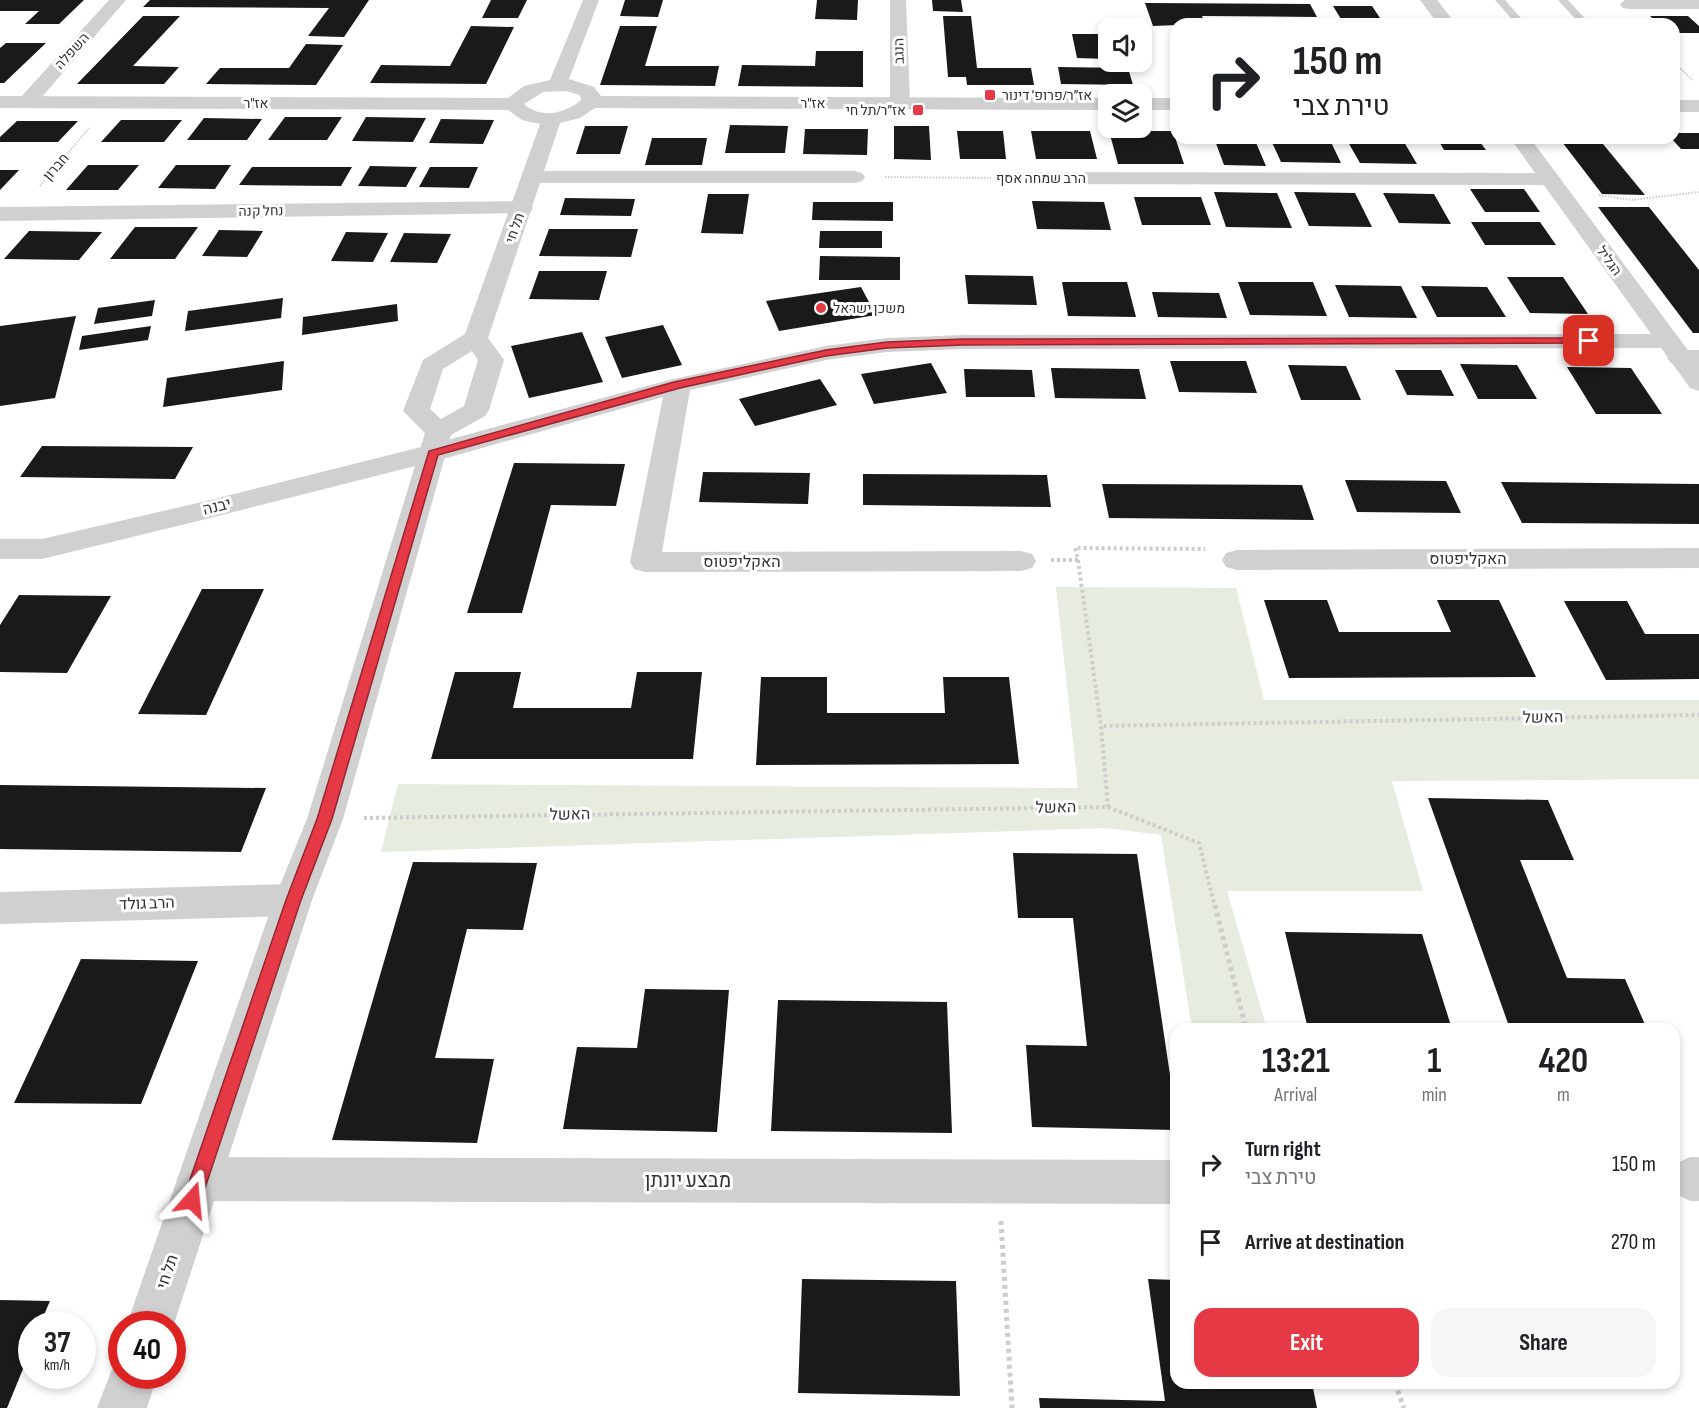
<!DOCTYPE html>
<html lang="en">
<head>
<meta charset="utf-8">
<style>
	:root { --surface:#fff; --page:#f6f6f6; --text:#202124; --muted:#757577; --accent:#e63946 }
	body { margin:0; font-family:"Sofia Sans Condensed",Heebo,sans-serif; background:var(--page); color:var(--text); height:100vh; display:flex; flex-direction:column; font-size:22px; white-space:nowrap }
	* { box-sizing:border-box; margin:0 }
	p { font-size:20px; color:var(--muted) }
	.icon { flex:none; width:33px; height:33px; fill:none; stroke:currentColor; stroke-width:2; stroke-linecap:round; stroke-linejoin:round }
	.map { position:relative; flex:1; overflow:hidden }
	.side { position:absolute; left:1170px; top:1023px; width:510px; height:366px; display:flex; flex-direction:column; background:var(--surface); border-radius:18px; box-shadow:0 3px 9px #0003 }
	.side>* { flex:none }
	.top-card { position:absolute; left:1170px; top:18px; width:510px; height:126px; border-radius:18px; box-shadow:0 3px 9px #0003; background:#fff; color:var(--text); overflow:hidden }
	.tools { position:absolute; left:1098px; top:18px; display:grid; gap:12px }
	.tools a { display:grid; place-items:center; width:54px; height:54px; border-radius:12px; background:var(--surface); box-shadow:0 3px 9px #0003; font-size:30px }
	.speed { position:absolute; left:18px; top:1311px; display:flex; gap:12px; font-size:30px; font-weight:700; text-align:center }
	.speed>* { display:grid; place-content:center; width:78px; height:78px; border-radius:50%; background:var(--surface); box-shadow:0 3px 9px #0003; line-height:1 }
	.speed small { font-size:15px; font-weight:400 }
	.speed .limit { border:9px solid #d22; background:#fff; color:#111 }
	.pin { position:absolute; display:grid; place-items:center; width:51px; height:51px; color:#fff; margin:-26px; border-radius:12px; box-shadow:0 3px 9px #0006 }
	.me { position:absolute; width:66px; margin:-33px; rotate:18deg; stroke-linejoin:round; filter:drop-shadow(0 0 4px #0008) }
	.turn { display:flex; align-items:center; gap:21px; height:126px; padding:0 24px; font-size:27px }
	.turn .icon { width:78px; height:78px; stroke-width:2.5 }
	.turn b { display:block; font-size:42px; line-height:51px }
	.eta { display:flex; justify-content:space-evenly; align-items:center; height:102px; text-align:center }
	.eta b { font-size:36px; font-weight:700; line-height:42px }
	.button { display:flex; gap:12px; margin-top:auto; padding:12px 24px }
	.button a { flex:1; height:69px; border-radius:18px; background:var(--accent); color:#fff; font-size:24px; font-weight:700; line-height:69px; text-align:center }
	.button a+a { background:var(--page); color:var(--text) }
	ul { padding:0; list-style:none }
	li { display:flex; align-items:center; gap:18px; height:78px; padding:0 24px }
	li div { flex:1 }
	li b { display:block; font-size:22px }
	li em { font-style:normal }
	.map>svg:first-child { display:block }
	.green { fill:#e6ecdf }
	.building { fill:#1a1a1a }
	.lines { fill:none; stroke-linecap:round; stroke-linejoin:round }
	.path-far2 { stroke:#cdcdcd; stroke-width:2; stroke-dasharray:1.5 1.5; stroke-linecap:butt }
	.path-far1 { stroke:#cdcdcd; stroke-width:4; stroke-dasharray:3 3; stroke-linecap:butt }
	.path { stroke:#cdcdcd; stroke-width:5; stroke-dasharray:4 4; stroke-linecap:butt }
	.service { fill:#d0d0d0; fill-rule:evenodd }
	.minor { fill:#d0d0d0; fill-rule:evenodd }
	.tertiary { fill:#d0d0d0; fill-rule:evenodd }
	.route { fill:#e63946; stroke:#96252e; stroke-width:1.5 }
	.poi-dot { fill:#e63946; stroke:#fff; stroke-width:2 }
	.labels { text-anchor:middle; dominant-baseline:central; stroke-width:6; stroke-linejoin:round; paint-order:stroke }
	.far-street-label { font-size:14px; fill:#333; stroke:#fff }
	.far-poi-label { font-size:14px; fill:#333; stroke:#fff; text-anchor:start }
	.street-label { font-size:16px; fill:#333; stroke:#fff }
	.near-street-label { font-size:20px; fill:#333; stroke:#fff }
</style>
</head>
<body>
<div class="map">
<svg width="1699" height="1408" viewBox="0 0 1699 1408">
	<rect width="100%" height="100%" fill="#fff"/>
	<path class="green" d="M1056,587L1236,588L1264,700H1699V779L1392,781L1423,891H1227L1267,1029H1192L1161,835L1106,828L381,852L398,784L1078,788Z"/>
	<path class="building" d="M0,0H84L59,24H25L39,11H0Z
		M150,0H369L344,37L308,36L329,8L143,7Z
		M491,0H527L518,18H482Z
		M625,0H663L658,17L620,16Z
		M817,0H858L857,20L815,19Z
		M932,0H961L963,12L933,11Z
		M1145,3L1310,4L1317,17L1202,16L1205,24L1153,26Z
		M1333,6H1372L1384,24H1344Z
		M143,16H180L133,66L179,67L164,84H77Z
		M943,16H971L977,68H1031L1034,85H967L966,77H948Z
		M1650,16H1688L1699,26V33H1674V24H1659Z
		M471,26L514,27L486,84L370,83L381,65L450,66Z
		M620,26H657L645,66H719L715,86L600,85Z
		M1072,34H1108V59L1077,58Z
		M6,43H46L4,83H0V48Z
		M306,44L343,45L316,85L206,84L220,68H289Z
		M816,51H863V87L738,86L742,65L815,66Z
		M1058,67L1128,68L1133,85L1061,84Z
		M285,117H342L327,140H268Z
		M366,117L426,118L413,142L352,141Z
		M204,118L262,119L247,140H187Z
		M441,119L494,120L483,144L429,143Z
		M121,120H182L164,142H101Z
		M17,121H78L58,142H0V137Z
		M730,125L788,126L785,153H725Z
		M585,126H628L620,154H576Z
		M894,126H929L931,160L894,159Z
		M805,129H868L867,155L803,154Z
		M957,131H1003L1006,159H960Z
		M1031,131H1090L1097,159H1036Z
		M1109,131H1173L1184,164H1118Z
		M1674,133H1699V149H1681L1671,138H1674Z
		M652,138H707L702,165H645Z
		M1214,138H1254L1266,166L1224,165Z
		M1270,138H1329L1341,163L1281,162Z
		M1437,138H1477L1486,150H1444Z
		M1559,138H1620L1626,144H1603L1645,195L1602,194Z
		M1348,142H1404L1417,164L1360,163Z
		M88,165H139L118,190H66Z
		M176,165H231L215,189L158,188Z
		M370,166L417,167L406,187L358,186Z
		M252,167H352L341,186L239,185Z
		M430,167H478L469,188L419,187Z
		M0,170H19L0,190Z
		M1470,189H1524L1540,212H1485Z
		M1214,192L1277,193L1292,228L1226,227Z
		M1294,192L1355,193L1372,227L1309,226Z
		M1383,193L1434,194L1451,224L1399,223Z
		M708,194H749L743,234L701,233Z
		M1134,197H1201L1211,225H1142Z
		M565,198L635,199L631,216L560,215Z
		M1032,201L1104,202L1111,230L1037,229Z
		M813,202H893V221L812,220Z
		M1598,207H1649L1699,270V333H1693Z
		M1471,222H1540L1556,245H1485Z
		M135,227H198L175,259H110Z
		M549,229H638L631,257L539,256Z
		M219,230L263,231L247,257L202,256Z
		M29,231L102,232L79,260L4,259Z
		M820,231H882V248H819Z
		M346,232L388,233L373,262L331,261Z
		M404,233L451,234L437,263L390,262Z
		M820,256L900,257V280H819Z
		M539,271H607L599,300L529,299Z
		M965,275L1033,276L1037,305L968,304Z
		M1507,277H1563L1588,314L1530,313Z
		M1062,282H1127L1136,317L1068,316Z
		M1238,282H1313L1327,316L1250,315Z
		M1335,285L1401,286L1417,318L1349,317Z
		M1421,286L1487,287L1506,317H1437Z
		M861,287L876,315L779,331L766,301Z
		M1152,292L1219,293L1227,318L1158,317Z
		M283,298L281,318L185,331L188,311Z
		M155,300L152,316L94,324L98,308Z
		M397,304L398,321L302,335L303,317Z
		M76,316L55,398L0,406V326Z
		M663,325L682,365L622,378L605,337Z
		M151,326L148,340L79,350L82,336Z
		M582,332L603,382L529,398L511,346Z
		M284,361L282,390L163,407L167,378Z
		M1170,361H1246L1257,393L1179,392Z
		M931,363L947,393L874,404L861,374Z
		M1460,364L1517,365L1537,399H1478Z
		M1288,365L1346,366L1361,400H1301Z
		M1567,367L1631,368L1662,414H1596Z
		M1051,368L1139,369L1146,399L1055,398Z
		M964,369L1032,370L1035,397H966Z
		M1395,370H1441L1454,396L1407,395Z
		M820,379L837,405L755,426L739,399Z
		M42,446L193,447L175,479L20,477Z
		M514,463L625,464L616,506L551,505L522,613H467Z
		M703,472L810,473L808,504L699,502Z
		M863,474L1047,475L1051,507L863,505Z
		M1345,480L1446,481L1461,513L1357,512Z
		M1501,482L1699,484V524L1522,523Z
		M1102,484L1302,485L1314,520L1109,518Z
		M202,589H264L206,715L138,714Z
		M19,595L111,596L67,673L0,672V625Z
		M1264,600H1327L1339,632H1451L1437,600H1499L1536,677L1289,678Z
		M1564,601H1627L1645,634H1699V679L1606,680Z
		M455,672H521L513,708H631L637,672H702L693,759H431Z
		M761,677H827V713H945L943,677H1009L1019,764L756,765Z
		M0,785L266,788L241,852L0,849Z
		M1428,798L1548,800L1574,860H1520L1567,978L1625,979L1647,1029H1510Z
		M1013,853L1137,854L1176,1115V1130L1032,1127L1026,1045L1087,1046L1073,918H1018Z
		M413,862L537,863L523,930L467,929L435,1058L494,1059L477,1143L332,1140Z
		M1285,932L1422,934L1452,1029H1308Z
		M81,959L198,961L141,1104L14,1103Z
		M645,989L729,990L717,1132L563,1129L577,1047L637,1048Z
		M778,1000L947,1002L952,1133L771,1131Z
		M802,1279L956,1281L960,1396L798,1393Z
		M1148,1279L1176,1280V1383H1312L1317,1408H1040L1039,1398L1165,1401Z
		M0,1300L50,1301L40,1324H32V1347L7,1408H0Z"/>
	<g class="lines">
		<path class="path-far2" d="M1674,62L1693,81
			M885,177L991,178
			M40,186L89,128
			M1599,195L1632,200L1699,192"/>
		<path class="path-far1" d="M1051,560H1078L1075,548L1205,549
			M1078,560L1101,726
			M1108,807L1199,843L1215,907
			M364,818L1108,807L1101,726L1699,715"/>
		<path class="path" d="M1215,905L1246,1029
			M1001,1221L1012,1408
			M1395,1383L1404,1408"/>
		<path class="service" d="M1495,0H1505L1526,24H1516Z
			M1558,0H1568L1590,24H1580Z"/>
		<path class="minor" d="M109,0H126L34,106H20L17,102L20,98Z
			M890,0H906L910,103L907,107H893L890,103Z
			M1625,0H1699V9H1629L1623,8L1620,4Z
			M533,171H855L862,173L865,177L862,181L855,183H533L526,181L523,177L526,173Z
			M1019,172L1550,173L1557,175L1561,179L1557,183L1550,185L1019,184L1012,182L1009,178L1012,174Z
			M522,201L530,203L533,208L530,213L0,221V207Z
			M1667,334L1676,336L1679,341L1676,346L1667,348L963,349L887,352L826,360L690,390L662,552L1021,551L1032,554L1036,561L1032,568L1021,571L645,572L634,569L630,562L663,397L443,459L202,520L42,559H0V539H42L202,502L429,445L669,380L826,346L887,338L963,335Z
			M1680,350H1699V366L1671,363L1667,358L1671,353Z
			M1699,548V568L1237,570L1226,567L1222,560L1226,553L1237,550Z
			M293,884L306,888L312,900L306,912L293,916L0,924V892Z
			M199,1157L1176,1160V1204L199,1201L184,1194L177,1179L184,1164Z
			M1690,1157H1699V1201H1690L1674,1193L1675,1164Z"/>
		<path class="tertiary" d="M583,0H599L569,79L594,87L601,96L1108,98V110L595,108L580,118L560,123L488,338L504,360L489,410L485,416L451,435L343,819L312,900L174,1324L172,1327V1324H127L274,900L307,819L425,433L403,411L423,360L465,334L540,124L522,120L508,110L0,108V96L508,98L524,86L550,80ZM566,91L580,95L581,100C565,114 540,119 524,104L543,92ZM472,351L478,360L464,406L441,419L430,409L443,369Z
			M1420,0H1437L1456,24H1438Z
			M1142,98H1176V110H1142Z
			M1674,100H1699V112H1674Z
			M1510,138H1530L1699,365V391L1690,388Z
			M122,1357V1376H157L147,1408H97L116,1359Z"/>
	</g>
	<path class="route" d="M1589,338L1594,341L1592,343L963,345L887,348L826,356L680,388L438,455L332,819L301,900L201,1200L199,1207L192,1209L186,1207L183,1200L286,900L317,819L429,451L674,382L826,350L887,342L963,339Z"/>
	<g class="poi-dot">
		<rect x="984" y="89" width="12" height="12" rx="3"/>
		<rect x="912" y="104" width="12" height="12" rx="3"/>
		<circle cx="821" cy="308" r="6"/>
	</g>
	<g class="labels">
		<g class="far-street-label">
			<text transform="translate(72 51) rotate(-48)">השפלה</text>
			<text transform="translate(899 51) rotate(-91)">הנגב</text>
			<text x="256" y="103">אז"ר</text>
			<text x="813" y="103">אז"ר</text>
			<text transform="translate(56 167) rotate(-49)">חברון</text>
			<text x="1041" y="178">הרב שמחה אסף</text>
			<text transform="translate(261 211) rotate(-1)">נחל קנה</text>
			<text transform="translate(515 228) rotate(-71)">תל חי</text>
			<text transform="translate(1609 261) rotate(54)">הגליל</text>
		</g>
		<g class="far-poi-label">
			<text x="1002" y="95">אז״ר/פרופ׳ דינור</text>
			<text x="906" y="110" text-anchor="end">אז״ר/תל חי</text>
			<text x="833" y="308">משכן ישראל</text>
		</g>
		<g class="street-label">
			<text transform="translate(217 507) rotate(-14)">יבנה</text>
			<text x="1468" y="559">האקליפטוס</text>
			<text x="742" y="562">האקליפטוס</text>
			<text transform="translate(1543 718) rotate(-1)">האשל</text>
			<text transform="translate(1056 808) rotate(-1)">האשל</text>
			<text transform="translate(570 815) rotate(-1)">האשל</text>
			<text transform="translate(147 904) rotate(-2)">הרב גולד</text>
			<text transform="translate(168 1272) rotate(-71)">תל חי</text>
		</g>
		<g class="near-street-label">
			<text x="688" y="1181">מבצע יונתן</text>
		</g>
	</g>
</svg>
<div class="tools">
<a><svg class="icon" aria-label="sound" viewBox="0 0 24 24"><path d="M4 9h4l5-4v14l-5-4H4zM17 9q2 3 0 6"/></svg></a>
<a><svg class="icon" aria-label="layers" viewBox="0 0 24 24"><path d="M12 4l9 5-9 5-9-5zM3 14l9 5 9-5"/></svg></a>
</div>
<div class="speed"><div>37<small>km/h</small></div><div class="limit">40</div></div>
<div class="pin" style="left:1589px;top:341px;background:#d93025"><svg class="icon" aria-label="arrive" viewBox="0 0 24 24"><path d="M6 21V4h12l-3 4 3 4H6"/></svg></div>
<svg class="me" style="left:192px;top:1200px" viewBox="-20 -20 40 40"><path d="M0-17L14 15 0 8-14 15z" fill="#e63946" stroke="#fff" stroke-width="4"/></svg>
<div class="top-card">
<div class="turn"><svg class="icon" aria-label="right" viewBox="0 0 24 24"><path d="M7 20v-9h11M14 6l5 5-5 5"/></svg><div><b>150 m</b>טירת צבי</div></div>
</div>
<section class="side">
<div class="eta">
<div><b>13:21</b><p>Arrival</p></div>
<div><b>1</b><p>min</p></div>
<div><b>420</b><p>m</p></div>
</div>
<ul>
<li><svg class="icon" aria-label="right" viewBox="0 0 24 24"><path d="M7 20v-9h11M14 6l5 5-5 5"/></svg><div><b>Turn right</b><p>טירת צבי</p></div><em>150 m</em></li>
<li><svg class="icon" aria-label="arrive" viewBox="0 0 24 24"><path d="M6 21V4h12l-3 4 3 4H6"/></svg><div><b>Arrive at destination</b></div><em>270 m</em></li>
</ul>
<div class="button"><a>Exit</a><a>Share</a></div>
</section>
</div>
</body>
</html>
